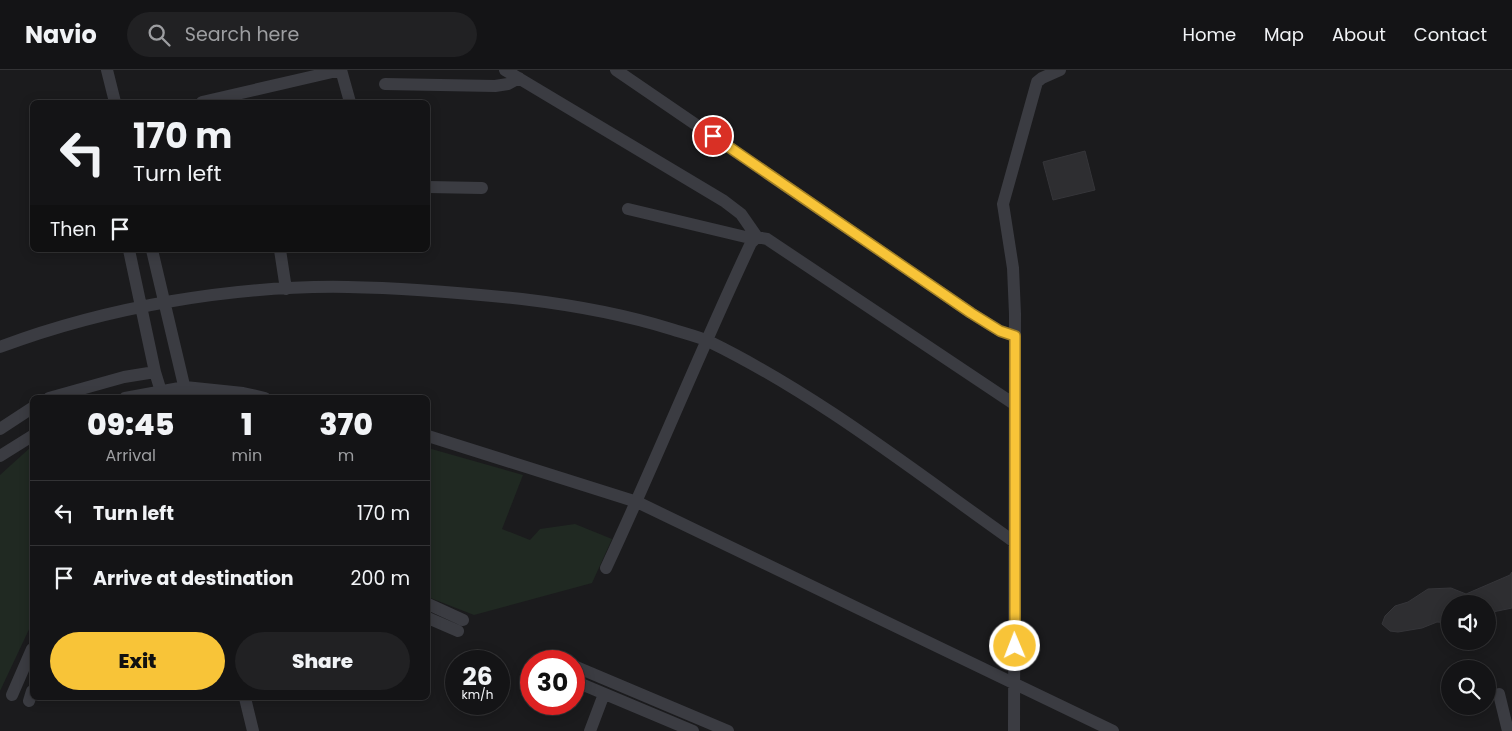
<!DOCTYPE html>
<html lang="en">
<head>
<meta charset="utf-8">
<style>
	:root { --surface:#141416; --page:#212123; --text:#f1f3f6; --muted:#9d9ea1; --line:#333335; --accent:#f8c438 }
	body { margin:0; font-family:Poppins,sans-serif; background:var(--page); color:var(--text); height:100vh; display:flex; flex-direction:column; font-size:19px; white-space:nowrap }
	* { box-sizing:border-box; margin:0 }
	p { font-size:16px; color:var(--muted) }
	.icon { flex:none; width:28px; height:28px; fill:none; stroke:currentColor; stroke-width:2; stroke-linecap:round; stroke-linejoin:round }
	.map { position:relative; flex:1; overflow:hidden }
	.side { position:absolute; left:30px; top:325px; width:400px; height:305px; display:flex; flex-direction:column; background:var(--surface); border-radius:8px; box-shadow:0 2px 12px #0003,0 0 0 1px var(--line) }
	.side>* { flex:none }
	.hud { position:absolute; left:30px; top:30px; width:400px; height:152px; border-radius:8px; box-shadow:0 2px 12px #0003,0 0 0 1px var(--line); background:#141416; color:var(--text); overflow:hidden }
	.fabs { position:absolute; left:1441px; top:525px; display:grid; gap:10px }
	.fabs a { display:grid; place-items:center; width:55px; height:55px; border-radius:50%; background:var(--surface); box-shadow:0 2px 12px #0003,0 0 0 1px var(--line); font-size:25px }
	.speed { position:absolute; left:445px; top:580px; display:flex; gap:10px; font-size:25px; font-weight:700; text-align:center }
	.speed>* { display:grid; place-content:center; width:65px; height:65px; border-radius:50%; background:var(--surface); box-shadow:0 2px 12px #0003,0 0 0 1px var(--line); line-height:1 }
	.speed small { font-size:12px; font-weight:400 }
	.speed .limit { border:8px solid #d22; background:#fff; color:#111 }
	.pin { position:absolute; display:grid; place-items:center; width:42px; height:42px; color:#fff; margin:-21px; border:2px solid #fff; border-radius:50%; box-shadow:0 1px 5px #0007 }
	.me { position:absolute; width:55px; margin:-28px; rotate:359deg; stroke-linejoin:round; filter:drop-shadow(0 0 4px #0008) }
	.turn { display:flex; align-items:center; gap:18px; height:105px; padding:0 20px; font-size:22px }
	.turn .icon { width:65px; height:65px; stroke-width:2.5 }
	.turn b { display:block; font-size:35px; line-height:42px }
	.then { display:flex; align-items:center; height:48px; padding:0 20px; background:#0003; gap:10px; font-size:19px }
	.eta { display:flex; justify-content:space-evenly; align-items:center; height:85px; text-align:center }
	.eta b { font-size:30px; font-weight:800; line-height:35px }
	.button { display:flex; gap:10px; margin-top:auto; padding:10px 20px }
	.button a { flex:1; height:58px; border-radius:30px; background:var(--accent); color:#111; font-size:20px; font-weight:800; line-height:58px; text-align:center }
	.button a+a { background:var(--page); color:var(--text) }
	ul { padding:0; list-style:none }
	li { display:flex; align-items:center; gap:15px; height:65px; padding:0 20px; border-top:1px solid var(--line) }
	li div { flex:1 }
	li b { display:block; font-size:19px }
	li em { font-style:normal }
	header { display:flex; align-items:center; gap:30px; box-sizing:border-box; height:70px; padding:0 25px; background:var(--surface); border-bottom:1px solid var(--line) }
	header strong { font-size:24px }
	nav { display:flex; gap:28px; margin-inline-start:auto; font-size:18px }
	.search { width:350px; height:45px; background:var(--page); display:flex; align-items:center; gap:12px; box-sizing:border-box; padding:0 18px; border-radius:28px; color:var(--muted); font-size:19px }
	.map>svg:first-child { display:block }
	.green { fill:#202922 }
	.building { fill:#2e2e31; stroke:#353539 }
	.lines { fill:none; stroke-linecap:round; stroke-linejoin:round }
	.minor { stroke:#3b3c42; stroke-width:12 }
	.route-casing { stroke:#a17f24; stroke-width:12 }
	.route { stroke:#f8c438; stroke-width:9 }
</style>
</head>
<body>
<header>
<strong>Navio</strong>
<div class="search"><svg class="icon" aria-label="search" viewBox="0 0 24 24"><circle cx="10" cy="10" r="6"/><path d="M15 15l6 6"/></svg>Search here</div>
<nav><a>Home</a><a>Map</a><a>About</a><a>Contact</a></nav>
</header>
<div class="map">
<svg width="1512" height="661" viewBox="0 0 1512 661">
	<rect width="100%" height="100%" fill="#1b1b1d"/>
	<path class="green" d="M32,376V553L0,621V405Z
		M428,378L523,405L502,459L530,470L540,459L575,454L612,469L592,513L474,545L428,527Z"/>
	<path class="building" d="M1085,81L1095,120L1053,130L1043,92Z
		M1512,502V538L1488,543V534H1450V553L1437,552L1422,558L1398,562L1390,561L1382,554L1385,546L1395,536L1408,532L1428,519L1451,518L1466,524L1510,505Z"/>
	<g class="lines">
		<path class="minor" d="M107,0L115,32
			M341,0L350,32
			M505,0L724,131L741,144L757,167
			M616,0L971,243L1000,261L1015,266
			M385,14L495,16L508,14L519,8
			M202,32L341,0
			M428,117L482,118
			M628,139L754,169
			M129,180L155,302L163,328
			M152,180L187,328
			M280,180L286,219
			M0,277C106,237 234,215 348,217C406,218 464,223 522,229C572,235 623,244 671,259C683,263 696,266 708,271C817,324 914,401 1013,471
			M49,328L124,307L155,302
			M125,328L185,317L243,323L265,328
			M0,359L32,338
			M428,366L637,432L1113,661
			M0,386L32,366
			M606,498C656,391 700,281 751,173L757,167L767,169L1014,334
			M428,534L463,550
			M428,548L458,561
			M574,596L728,661
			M574,611L693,661
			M1499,624L1508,661
			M12,625L32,579
			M245,628L253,661
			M29,631L32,621
			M590,661L604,624
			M1014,661L1015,244L1013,198L1003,134L1037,12L1042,8L1060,0"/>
	</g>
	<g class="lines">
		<defs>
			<path id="route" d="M713,66L971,243L1000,261L1015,266V576"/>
		</defs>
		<use href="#route" class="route-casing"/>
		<use href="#route" class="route"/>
	</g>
</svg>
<div class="fabs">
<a><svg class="icon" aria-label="sound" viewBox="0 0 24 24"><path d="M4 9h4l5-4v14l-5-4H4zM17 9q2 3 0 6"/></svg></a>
<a><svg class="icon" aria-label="search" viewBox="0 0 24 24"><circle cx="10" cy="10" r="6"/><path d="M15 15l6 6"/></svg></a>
</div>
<div class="speed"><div>26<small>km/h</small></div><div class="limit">30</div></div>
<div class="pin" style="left:713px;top:66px;background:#d93025"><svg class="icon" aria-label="arrive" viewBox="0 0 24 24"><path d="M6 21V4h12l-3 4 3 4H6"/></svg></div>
<svg class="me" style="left:1015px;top:576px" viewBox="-20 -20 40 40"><circle r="17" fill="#f8c438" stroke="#fff" stroke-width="3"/><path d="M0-11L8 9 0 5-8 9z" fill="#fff"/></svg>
<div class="hud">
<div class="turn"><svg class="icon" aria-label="left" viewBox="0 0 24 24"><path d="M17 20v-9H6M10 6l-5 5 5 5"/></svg><div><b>170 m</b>Turn left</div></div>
<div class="then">Then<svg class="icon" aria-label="arrive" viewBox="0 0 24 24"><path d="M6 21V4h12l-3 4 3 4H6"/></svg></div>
</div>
<section class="side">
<div class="eta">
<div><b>09:45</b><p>Arrival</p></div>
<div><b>1</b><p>min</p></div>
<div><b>370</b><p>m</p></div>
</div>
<ul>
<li><svg class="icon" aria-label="left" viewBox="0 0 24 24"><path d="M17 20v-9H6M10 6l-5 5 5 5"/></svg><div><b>Turn left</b></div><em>170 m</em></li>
<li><svg class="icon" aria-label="arrive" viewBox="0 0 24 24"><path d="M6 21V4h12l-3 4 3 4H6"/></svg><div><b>Arrive at destination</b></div><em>200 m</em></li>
</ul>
<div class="button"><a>Exit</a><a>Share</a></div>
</section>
</div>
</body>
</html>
